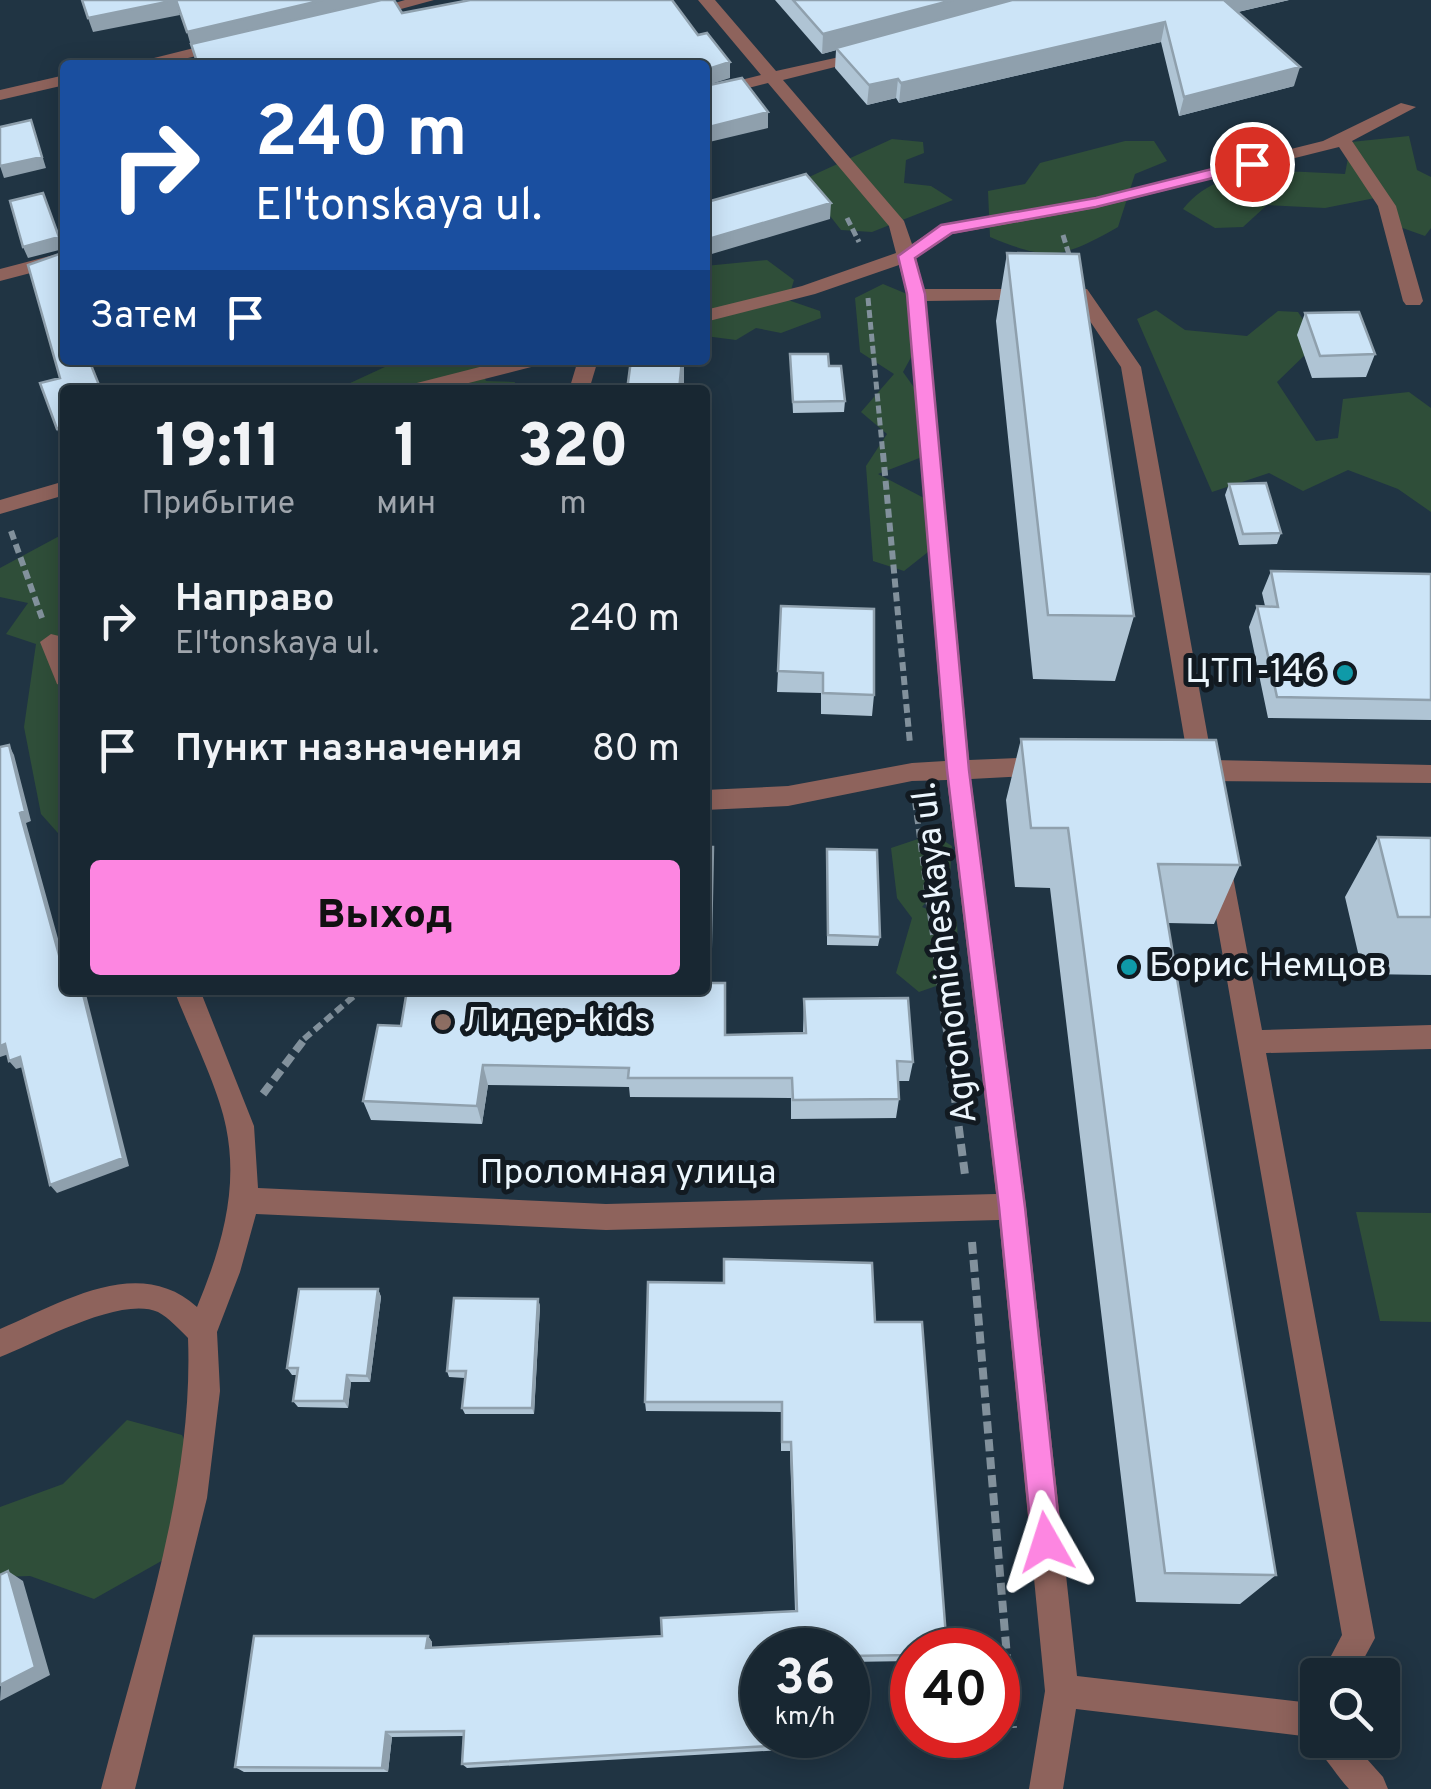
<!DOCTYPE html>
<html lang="ru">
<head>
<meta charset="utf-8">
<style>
	:root { --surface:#182732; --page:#25333e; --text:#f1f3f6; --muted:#9fa5ac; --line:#36444d; --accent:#fd86e1 }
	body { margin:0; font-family:Overpass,sans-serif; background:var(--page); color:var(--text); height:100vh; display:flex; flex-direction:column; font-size:38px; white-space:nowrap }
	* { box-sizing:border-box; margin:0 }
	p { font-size:32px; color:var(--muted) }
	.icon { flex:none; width:55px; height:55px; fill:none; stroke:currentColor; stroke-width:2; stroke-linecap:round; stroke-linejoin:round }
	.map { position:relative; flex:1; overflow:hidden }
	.sheet { position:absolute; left:60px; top:385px; width:650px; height:610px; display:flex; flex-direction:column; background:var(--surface); border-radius:10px; box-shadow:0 5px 25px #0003,0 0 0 2px var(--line) }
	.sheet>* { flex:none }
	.hud { position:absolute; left:60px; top:60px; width:650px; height:305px; border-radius:10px; box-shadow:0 5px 25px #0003,0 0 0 2px var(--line); background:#1a4fa0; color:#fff; overflow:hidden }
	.controls { position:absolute; left:1300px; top:1658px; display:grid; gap:20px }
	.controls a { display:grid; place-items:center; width:100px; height:100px; border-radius:10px; background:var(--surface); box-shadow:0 5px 25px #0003,0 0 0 2px var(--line); font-size:50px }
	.speed { position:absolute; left:740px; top:1628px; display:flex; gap:20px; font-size:50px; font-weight:700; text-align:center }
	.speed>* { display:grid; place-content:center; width:130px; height:130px; border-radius:50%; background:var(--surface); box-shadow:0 5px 25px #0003,0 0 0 2px var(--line); line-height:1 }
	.speed small { font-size:25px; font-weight:400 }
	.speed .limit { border:15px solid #d22; background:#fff; color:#111 }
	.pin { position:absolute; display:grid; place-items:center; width:85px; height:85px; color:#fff; margin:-42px; border:5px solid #fff; border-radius:50%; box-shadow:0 2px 10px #0007 }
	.me { position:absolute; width:110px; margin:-55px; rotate:354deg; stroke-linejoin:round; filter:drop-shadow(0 0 8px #0008) }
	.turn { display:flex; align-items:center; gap:35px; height:210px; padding:0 30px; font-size:45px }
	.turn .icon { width:130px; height:130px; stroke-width:2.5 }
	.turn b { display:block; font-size:70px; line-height:85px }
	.then { display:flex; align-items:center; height:95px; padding:0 30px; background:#0003; gap:20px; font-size:38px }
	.eta { display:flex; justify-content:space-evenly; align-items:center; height:170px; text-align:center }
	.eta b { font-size:60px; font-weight:800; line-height:70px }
	.button { display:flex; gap:20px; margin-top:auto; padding:20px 30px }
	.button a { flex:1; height:115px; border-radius:10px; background:var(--accent); color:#111; font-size:40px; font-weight:800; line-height:115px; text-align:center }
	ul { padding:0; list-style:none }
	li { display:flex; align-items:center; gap:30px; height:130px; padding:0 30px }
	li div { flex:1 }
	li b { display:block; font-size:38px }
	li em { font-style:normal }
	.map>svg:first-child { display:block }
	.green { fill:#2f4e39 }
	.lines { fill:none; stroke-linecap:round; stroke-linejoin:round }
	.path-far2 { stroke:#82919c; stroke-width:5; stroke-dasharray:8 4; stroke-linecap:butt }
	.path-far1 { stroke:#82919c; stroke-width:6; stroke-dasharray:9 5; stroke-linecap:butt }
	.path { stroke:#82919c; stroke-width:8; stroke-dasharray:12 6; stroke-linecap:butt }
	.minor { fill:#8e635c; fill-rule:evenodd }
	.wall { fill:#afc4d4 }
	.shaded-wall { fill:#8fa0ad }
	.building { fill:#cce4f7; stroke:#8fa0ad; stroke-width:2.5 }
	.route { fill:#fd86e1; stroke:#a45792; stroke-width:2.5 }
	.culture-dot { fill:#0f9aa8; stroke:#121a21; stroke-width:4 }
	.education-dot { fill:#8d6e63; stroke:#121a21; stroke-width:4 }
	.labels { text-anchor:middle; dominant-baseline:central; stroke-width:10; stroke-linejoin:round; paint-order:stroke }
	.poi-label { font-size:35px; fill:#ecf6fd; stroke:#121a21; text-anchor:start }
	.street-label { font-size:35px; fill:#ecf6fd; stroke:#121a21 }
</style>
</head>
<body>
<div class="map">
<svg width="1431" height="1789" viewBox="0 0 1431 1789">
	<rect width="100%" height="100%" fill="#203443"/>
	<path class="green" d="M1409,136L1417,170L1431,177V228L1425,236L1383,221L1375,198L1325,208L1267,205L1243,227L1215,228L1183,209C1221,161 1290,172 1345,174L1351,142Z
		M892,139L923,142L924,153L906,160L904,183L931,186L953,200L872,232L841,230L813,194L809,177Z
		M1125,141H1154L1167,161L1135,174L1118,227C1063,258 1050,262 990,237L988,191L1025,184L1040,163Z
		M767,260L794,280L788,300L820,311L821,318L781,333L756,328L736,340L705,336V266Z
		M883,284L907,294L915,350L903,372L918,393L922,457L878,474L924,498L928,552L904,571L873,561L866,466L887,434L861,412L894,374L860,352L855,298Z
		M1156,310L1185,330L1247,336L1278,311L1298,312L1306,324L1311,349L1277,382L1316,441L1338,438L1343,399L1409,392L1431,408V512L1398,489L1348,470L1303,491L1269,473L1212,492L1137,319Z
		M400,360H477L486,381L515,382L513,390H335Z
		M65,533V639L62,640L65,650V841L41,814L24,727L36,644L6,634L28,603L0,597V568Z
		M933,834L952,846L950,874L922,907L957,921L959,978L919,992L896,973L912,918L897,898L891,848Z
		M1356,1212L1431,1213V1322L1380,1321Z
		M127,1420L182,1435L204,1483L188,1546L94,1599L30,1576L0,1577V1507L63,1484Z"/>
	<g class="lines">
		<path class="path-far2" d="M847,218L859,242
			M1063,235L1071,261
			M868,298L883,455"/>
		<path class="path-far1" d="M883,453L910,744
			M11,531L42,618
			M915,801L947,1039
			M304,1039L361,990"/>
		<path class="path" d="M947,1037L965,1175
			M263,1094L306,1037
			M972,1242L1013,1728"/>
		<path class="minor" d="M405,0H434L368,18L360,13Z
			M698,0H715L776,71L871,50V58L783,80L904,221L912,244L941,225L1096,198L1323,141L1401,103L1416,107L1352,141L1396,206L1423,301L1420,305H1406L1403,301L1378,206L1339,147L1096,208L952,234L916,258L924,289H1087L1141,367L1212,760L1431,765V783L1202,781L1179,776L1175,769L1179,762L1188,760L1121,367L1075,299L926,301L969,760L1047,757L1055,759L1059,766L1055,773L1047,775L971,779L1026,1207L1077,1676L1311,1703L1318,1706V1740H1350L1383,1777L1388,1789H1349C1334,1773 1320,1747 1303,1736L1076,1709L1063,1789H1029L1045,1691L999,1220L606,1230L256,1214L240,1272L217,1332L220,1391L207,1498L135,1789H101C138,1644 194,1488 188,1338C179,1329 169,1318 158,1312C121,1295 36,1343 0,1357V1329C62,1303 138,1254 197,1307C221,1249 239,1190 226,1127C219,1089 189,1029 174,990H200L254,1126L258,1188L606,1204L996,1194L947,780L912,781L788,806L705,810V790L788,786L912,763L945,761L907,295L899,265L815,294L705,322V310L802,286L896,253L889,226L768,83L705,99V89L761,75Z
			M226,40L234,45L232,48L157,65H126Z
			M65,75V85L0,100V90Z
			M65,252V264L0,281V269Z
			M507,360H542L539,365L441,390H406L409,385Z
			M578,360H598L589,390H569Z
			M65,481V495L0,514V500Z
			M51,634L59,636L65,649V687L57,684L40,642Z
			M1219,856L1228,859L1231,866L1262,1030L1431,1025V1049L1266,1053L1375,1638L1355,1675H1321L1342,1635L1207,866L1210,859Z"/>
	</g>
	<path class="wall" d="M775,0H1289L1238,12L1294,86L1179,116L1161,42L899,103L896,98L867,105L835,68L836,50L822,54Z
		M1007,253L1134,616L1115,681L1033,679L996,321Z
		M1305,313L1375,354L1366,377L1312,378L1297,335Z
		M790,354L829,366L845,401L844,412L793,413Z
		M1229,484L1281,533L1277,544L1239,545L1225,495Z
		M1271,571L1431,574V720L1268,718L1249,627L1257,606H1265L1262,593Z
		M781,606L874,695L872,716L821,714V693L777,692Z
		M1021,739L1240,865L1214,924L1168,923L1276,1575L1240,1604L1136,1602L1050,888L1015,887L1006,800Z
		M1378,837L1431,838V975L1363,974L1345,897Z
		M827,849L880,937L878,946L827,945Z
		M710,983L725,1035L803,1033L804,999L913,1062L909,1081H898L899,1099L896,1118L791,1119V1098L630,1097L629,1087L488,1085L482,1124L371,1120L363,1101L401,1026Z
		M724,1283L875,1322L912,1661L848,1662V1650H762L784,1745L783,1750L467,1768L462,1764L463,1736L392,1737L388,1772H244L235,1767L428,1636L432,1642V1648L662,1636L795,1611L790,1451H781V1412L646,1411L645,1402Z
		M378,1289L381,1297L370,1382H351L348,1408L298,1407L293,1401L297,1375H292L287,1368Z
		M538,1299L540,1306L534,1414H465L462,1408L465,1378L449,1377L447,1371Z"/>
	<path class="shaded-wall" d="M176,0L180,15L93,32L88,18Z
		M323,0H388L191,46L187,32Z
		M953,0H1025L822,54L823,34Z
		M1220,0H1289L1216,17Z
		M1165,22L1161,42L899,103L901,83Z
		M730,62V78L705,86V70Z
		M1300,67L1294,86L1179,116L1184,97Z
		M898,79L896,98L867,105L869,85Z
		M768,112V128L705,143V128Z
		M35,132L46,168L4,178L0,166Z
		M831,203L830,219L705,256V240Z
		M59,237L63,249L28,258L23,247Z
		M682,360H684V390H679Z
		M65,427V439L61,440L57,429Z
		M9,745L14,755L31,821L26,823L65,964L59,955L20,813Z
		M82,990H85L129,1166L57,1193L50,1185Z
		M5,1044L12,1053L0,1057V1046Z
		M20,1057L26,1066L16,1069L9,1061Z
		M483,1065L488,1085L482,1124L477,1106Z
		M378,1289L381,1297L370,1382L367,1376Z
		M538,1299L540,1306L534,1414L532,1408Z
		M347,1375L351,1382L348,1408L344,1401Z
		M8,1571L23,1581L50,1675L0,1701Z
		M428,1636L432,1642L431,1654L426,1648Z
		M386,1732L392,1737L388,1772L382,1768Z"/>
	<path class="building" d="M82,0H323L187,32L176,0L88,18Z
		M381,0H394L402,13L470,0H672L698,35L707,33L730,62L705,70V65H198L191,44Z
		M793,0H953L823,34Z
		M1012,0H1224L1300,67L1184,97L1165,22L901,83L898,79L869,85L836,48Z
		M742,78L768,112L705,128V86Z
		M31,120L42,157L0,166V127Z
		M806,174L831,203L705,240V200L707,202Z
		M43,193L59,237L23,247L10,201Z
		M65,252V360H89L101,390H65V427L57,429L40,383L60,378L28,265Z
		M1007,253L1079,254L1134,616L1048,615Z
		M1359,312L1375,354L1320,356L1305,313Z
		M790,354H828L829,366H841L845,401L793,402Z
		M631,360H682L679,390H627Z
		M1266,483L1281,533L1243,534L1229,484Z
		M1271,571L1431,574V700L1277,697L1257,606L1278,607Z
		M781,606L874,609V695L823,693V673L778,671Z
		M705,677L710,678L708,725H705Z
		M1021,739L1216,740L1240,865L1158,864L1276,1575L1165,1573L1068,828H1031Z
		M9,745L25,811L20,813L59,955L65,953V990H82L123,1158L50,1185L20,1057L9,1061L5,1044L0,1046V747Z
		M1378,837L1431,838V917H1398Z
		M705,847H713L710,983H725V1035L806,1033L804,999L908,998L913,1062L897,1061L899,1099L793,1100L792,1078H628L629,1068L483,1065L477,1106L363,1101L378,1025L401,1026L407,990H705Z
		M827,849L877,850L880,937L828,935Z
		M724,1259L872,1263L875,1322H922L947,1650H912V1655L848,1656V1650H762V1735H783L784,1745L462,1764L464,1731L386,1732L382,1768L235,1767L254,1636H428L426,1648L662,1636L661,1618L797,1611L791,1442H782V1402H645L648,1282L724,1283Z
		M299,1289H378L367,1376L347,1375L344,1401H293L298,1368H287Z
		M454,1298L538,1299L532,1408H462L466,1371H447Z
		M8,1571L35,1667L0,1685V1575Z"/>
	<path class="route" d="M1252,159L1260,164L1257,167L1096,207L952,233L915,258L925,294L969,770L1025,1207L1061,1542L1056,1552L1046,1557L1036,1552L1032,1542L999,1207L947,770L907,294L898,256L941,225L1096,198Z"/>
	<g class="culture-dot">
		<circle cx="1345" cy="673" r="10"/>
		<circle cx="1129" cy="967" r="10"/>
	</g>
	<circle class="education-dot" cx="443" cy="1022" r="10"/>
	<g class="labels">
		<g class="poi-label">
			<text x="1325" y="673" text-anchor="end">ЦТП-146</text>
			<text x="1149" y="967">Борис Немцов</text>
			<text x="463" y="1022">Лидер-kids</text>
		</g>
		<g class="street-label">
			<text transform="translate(946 953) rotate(-97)">Agronomicheskaya ul.</text>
			<text x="628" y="1174">Проломная улица</text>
		</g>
	</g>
</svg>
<div class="controls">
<a><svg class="icon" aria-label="search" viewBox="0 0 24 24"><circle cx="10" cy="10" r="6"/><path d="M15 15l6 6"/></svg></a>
</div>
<div class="speed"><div>36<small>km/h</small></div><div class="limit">40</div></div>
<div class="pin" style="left:1252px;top:164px;background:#d93025"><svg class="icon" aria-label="arrive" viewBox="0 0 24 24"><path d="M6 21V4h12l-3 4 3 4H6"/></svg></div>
<svg class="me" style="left:1046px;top:1542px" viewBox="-20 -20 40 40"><path d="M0-17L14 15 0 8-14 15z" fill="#fd86e1" stroke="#fff" stroke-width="4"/></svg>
<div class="hud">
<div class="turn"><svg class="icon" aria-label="right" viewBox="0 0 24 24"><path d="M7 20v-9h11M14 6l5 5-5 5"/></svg><div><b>240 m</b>El'tonskaya ul.</div></div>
<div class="then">Затем<svg class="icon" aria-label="arrive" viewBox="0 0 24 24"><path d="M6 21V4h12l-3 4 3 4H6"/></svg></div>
</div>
<section class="sheet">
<div class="eta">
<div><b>19:11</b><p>Прибытие</p></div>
<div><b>1</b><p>мин</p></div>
<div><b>320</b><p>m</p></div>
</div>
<ul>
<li><svg class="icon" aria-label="right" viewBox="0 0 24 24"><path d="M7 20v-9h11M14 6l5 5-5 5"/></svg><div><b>Направо</b><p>El'tonskaya ul.</p></div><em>240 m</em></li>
<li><svg class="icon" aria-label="arrive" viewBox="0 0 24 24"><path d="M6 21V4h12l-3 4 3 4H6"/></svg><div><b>Пункт назначения</b></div><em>80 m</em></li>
</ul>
<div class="button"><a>Выход</a></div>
</section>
</div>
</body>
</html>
